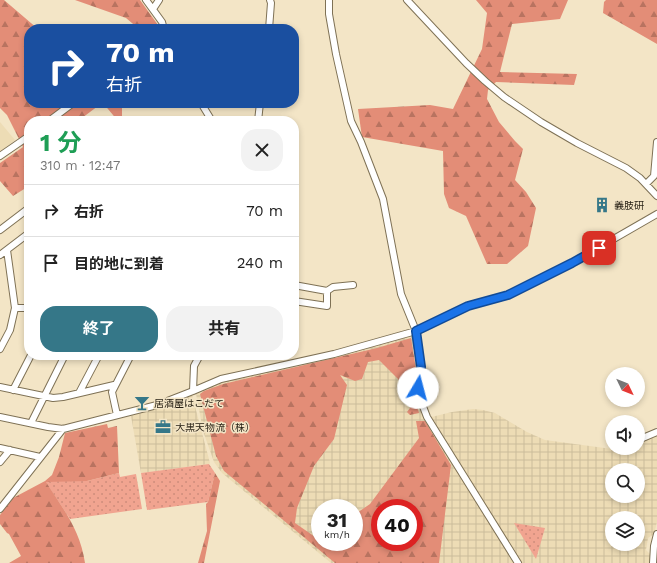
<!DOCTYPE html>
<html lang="ja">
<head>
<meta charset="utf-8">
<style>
	:root { --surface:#fff; --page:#f2f2f2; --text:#222; --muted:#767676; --line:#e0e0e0; --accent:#357788 }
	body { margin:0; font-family:"Work Sans","Noto Sans JP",sans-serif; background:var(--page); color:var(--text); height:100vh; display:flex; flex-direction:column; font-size:15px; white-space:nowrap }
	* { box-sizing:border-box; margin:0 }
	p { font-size:13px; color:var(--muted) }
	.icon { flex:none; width:22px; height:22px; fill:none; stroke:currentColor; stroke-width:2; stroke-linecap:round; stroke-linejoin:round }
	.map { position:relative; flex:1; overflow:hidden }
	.details { position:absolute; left:24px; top:116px; width:275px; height:244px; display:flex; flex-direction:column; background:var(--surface); border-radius:16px; box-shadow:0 2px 6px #0003 }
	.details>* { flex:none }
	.guide { position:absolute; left:24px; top:24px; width:275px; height:84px; border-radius:16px; box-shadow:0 2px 6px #0003; background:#1a4fa0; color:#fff; overflow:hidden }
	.needle { width:26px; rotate:133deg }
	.buttons { position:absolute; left:605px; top:367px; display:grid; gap:8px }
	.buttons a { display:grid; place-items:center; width:40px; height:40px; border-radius:50%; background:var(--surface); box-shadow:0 2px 6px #0003; font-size:20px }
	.speed { position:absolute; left:311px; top:499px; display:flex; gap:8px; font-size:20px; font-weight:700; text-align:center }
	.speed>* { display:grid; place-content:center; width:52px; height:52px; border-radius:50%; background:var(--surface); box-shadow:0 2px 6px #0003; line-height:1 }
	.speed small { font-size:10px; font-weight:400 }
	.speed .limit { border:6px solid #d22; background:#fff; color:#111 }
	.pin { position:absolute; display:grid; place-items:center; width:34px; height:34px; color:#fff; margin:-17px; border-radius:8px; box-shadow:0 2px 6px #0006 }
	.me { position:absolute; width:44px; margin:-22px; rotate:8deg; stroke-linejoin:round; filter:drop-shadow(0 0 3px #0008) }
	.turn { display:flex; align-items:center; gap:14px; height:84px; padding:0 16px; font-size:18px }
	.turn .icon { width:52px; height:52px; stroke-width:2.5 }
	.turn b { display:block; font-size:28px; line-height:34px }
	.round { display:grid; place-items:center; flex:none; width:42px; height:42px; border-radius:16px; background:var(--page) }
	.head { display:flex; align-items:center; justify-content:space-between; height:68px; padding:0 16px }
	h1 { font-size:24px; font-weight:700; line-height:30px; color:#1e9e55 }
	.cta { display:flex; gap:8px; margin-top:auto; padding:8px 16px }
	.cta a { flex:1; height:46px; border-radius:16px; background:var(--accent); color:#fff; font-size:16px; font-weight:700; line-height:46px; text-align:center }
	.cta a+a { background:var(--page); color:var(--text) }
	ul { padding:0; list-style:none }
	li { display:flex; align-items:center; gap:12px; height:52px; padding:0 16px; border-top:1px solid var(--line) }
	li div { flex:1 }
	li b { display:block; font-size:15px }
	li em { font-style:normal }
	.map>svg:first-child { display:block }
	.built { fill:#eddcb5 }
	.industrial { fill:url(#industrial-grid); fill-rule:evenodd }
	.grass { fill:url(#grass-dots) }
	.forest { fill:url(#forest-firs); fill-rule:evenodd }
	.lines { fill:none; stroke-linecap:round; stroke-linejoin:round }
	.minor-casing { stroke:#7e7155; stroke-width:8 }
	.minor { stroke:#fff; stroke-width:6 }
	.route-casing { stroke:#114b97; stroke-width:10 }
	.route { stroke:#1a73e8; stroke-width:7 }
	.labels { text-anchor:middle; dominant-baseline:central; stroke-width:3; stroke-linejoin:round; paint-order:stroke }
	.poi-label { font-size:10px; fill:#241e13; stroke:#f3e5c6; text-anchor:start }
</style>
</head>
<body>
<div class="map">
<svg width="657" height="563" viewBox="0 0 657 563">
	<defs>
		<pattern id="industrial-grid" width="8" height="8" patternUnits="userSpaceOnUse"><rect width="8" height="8" fill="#eddcb5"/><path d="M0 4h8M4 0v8" fill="none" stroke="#cbbc9b"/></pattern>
		<pattern id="grass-dots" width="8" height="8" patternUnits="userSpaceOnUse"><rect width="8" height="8" fill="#f1a490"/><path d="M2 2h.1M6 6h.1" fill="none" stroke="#ce8d7b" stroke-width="1.8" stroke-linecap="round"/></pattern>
		<pattern id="forest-firs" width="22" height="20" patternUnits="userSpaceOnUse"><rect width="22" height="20" fill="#e38d77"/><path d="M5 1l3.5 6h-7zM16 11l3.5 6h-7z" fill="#b87360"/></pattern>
	</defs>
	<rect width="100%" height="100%" fill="#f3e5c6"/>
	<path class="built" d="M0,122L15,140L0,152Z"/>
	<path class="industrial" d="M411,335L414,337L418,367L414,384L417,401L421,412L423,419L452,412L473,409L483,410L495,413L527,432L545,440L612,449L638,448V443L657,435V522L654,534L648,538L646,550L652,556V563H331L222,473L214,462L203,431L196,393L197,391L224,381L239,376L299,366L393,341ZM612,470H638V496H612ZM320,508H354V542H320ZM380,508H414V542H380ZM612,518H638V544H612Z
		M192,395L210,463L209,464L141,473L131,416L165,406Z"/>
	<path class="grass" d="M209,464L215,473L208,502L147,510L141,473Z
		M119,473L120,477L136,474L142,509L70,519L45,481H87Z
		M514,523L545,528L536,559Z"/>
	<path class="forest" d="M0,0H4L38,29H29V103H102L78,121H29V186L13,196L0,181V163L23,147L7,115L0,108Z
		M75,0H140L158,25L159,29H139L126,18Z
		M476,0H568L560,19L512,24L500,72L577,74L574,85L496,82L488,90L487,99L499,122L515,141L523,149L515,180L526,192L536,208L528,246L507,264H487L466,216L449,208L444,194L443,151L362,137L358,109L430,105L453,109L482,49L487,13Z
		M606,0H657V44L603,13L604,2Z
		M103,103H122V121H118Z
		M411,338L416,369L413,386V391L419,413L410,415L407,412L410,408L412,406L410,391L379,360L368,362L362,379L355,381L340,375L347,385L334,439L314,466L297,508L295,523L318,539L320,538V542H354V515L370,504L419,438L416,421H425L451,465L439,563H335L224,471L216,456L200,394L204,391L223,384L377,348ZM380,508H414V542H380Z
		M107,424L108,428L117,426L119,473L87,481L46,482C63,509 80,529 85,563H9L21,556L9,534L7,533L0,524V515L13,498L45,481L52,475L59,457L65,433Z
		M215,473L220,481L204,563H198L207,531L206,504L208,502Z"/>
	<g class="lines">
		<defs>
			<path id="minor" d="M146,0L162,22L164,29
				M329,0V14L336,54L351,121L361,142L383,199L401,294L416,331L421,367L418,382L419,396L427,417L518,563
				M407,0L466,63L485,81L504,97L541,122L577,143L626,168L640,178L657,196
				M153,9L159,0
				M269,29L271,3L270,0
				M201,103L212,121
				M49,121L73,103
				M258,121L260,103
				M0,156L29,136
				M646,184L654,176L657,142
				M0,230L29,208
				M0,255L29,233
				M294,285L327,291V306L294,301
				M327,291L333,287L353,285
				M15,308H29
				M0,349L10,330L15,308L7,250
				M0,387L53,398L63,397L114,385
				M13,390L31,355
				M193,391L194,366L200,355
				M79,393L99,355
				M117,415L112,392L131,355
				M0,417L48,427L63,429L157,405L193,391L221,379L334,354L416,331L468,306L508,295L572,263L657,214
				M31,423L65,355
				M638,440L657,432
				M0,448L40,457
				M0,462L10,450
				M0,509L63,429
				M653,563L654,546L657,534"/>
		</defs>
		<use href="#minor" class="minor-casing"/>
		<use href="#minor" class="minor"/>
	</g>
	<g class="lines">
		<defs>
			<path id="route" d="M418,388V382L421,367L416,331L468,306L508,295L572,263L599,248"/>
		</defs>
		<use href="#route" class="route-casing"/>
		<use href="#route" class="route"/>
	</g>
	<defs>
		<symbol id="building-bare" viewBox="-9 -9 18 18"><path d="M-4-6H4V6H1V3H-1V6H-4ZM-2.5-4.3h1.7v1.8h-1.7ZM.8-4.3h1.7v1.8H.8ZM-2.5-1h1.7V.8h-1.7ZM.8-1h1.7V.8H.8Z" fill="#357788" stroke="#f3e5c6" stroke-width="2.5" paint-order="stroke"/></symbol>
		<symbol id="bar-bare" viewBox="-9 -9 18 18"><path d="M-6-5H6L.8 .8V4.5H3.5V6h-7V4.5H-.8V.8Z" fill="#357788" stroke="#f3e5c6" stroke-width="2.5" paint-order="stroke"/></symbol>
		<symbol id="office-bare" viewBox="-9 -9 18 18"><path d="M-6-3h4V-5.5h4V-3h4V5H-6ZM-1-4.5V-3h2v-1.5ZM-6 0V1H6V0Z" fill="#357788" stroke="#f3e5c6" stroke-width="2.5" paint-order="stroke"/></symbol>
	</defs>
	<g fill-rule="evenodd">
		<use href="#building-bare" x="591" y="194" width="22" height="22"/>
		<use href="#bar-bare" x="131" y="392" width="22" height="22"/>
		<use href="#office-bare" x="152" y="416" width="22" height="22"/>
	</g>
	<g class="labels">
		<g class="poi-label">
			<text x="614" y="205">義肢研</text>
			<text x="154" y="403">居酒屋はこだて</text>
			<text x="175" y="427">大黒天物流（株）</text>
		</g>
	</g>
</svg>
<div class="buttons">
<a><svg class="needle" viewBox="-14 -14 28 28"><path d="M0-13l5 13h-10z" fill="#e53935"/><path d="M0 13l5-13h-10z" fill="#767676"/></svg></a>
<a><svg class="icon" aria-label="sound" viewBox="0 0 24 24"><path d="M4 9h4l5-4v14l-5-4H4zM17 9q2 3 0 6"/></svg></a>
<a><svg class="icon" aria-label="search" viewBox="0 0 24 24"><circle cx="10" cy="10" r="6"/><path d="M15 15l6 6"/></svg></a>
<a><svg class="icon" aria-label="layers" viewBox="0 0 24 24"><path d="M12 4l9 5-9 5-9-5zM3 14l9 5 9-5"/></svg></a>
</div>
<div class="speed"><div>31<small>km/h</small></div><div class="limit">40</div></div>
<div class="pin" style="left:599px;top:248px;background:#d93025"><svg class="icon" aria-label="arrive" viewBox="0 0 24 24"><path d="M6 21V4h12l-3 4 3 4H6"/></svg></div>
<svg class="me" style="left:418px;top:388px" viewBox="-20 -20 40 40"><circle r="19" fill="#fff"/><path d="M0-13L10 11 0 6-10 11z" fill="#1a73e8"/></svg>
<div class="guide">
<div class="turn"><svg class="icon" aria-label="right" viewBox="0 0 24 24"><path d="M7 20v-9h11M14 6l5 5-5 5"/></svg><div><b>70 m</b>右折</div></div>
</div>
<section class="details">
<div class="head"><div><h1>1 分</h1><p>310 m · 12:47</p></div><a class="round"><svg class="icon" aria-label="close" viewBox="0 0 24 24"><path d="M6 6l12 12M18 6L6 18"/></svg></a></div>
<ul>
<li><svg class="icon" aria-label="right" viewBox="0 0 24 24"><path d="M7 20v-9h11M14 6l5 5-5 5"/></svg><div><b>右折</b></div><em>70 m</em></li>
<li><svg class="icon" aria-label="arrive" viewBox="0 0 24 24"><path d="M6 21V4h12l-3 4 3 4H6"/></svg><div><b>目的地に到着</b></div><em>240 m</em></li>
</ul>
<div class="cta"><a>終了</a><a>共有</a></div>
</section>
</div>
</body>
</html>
